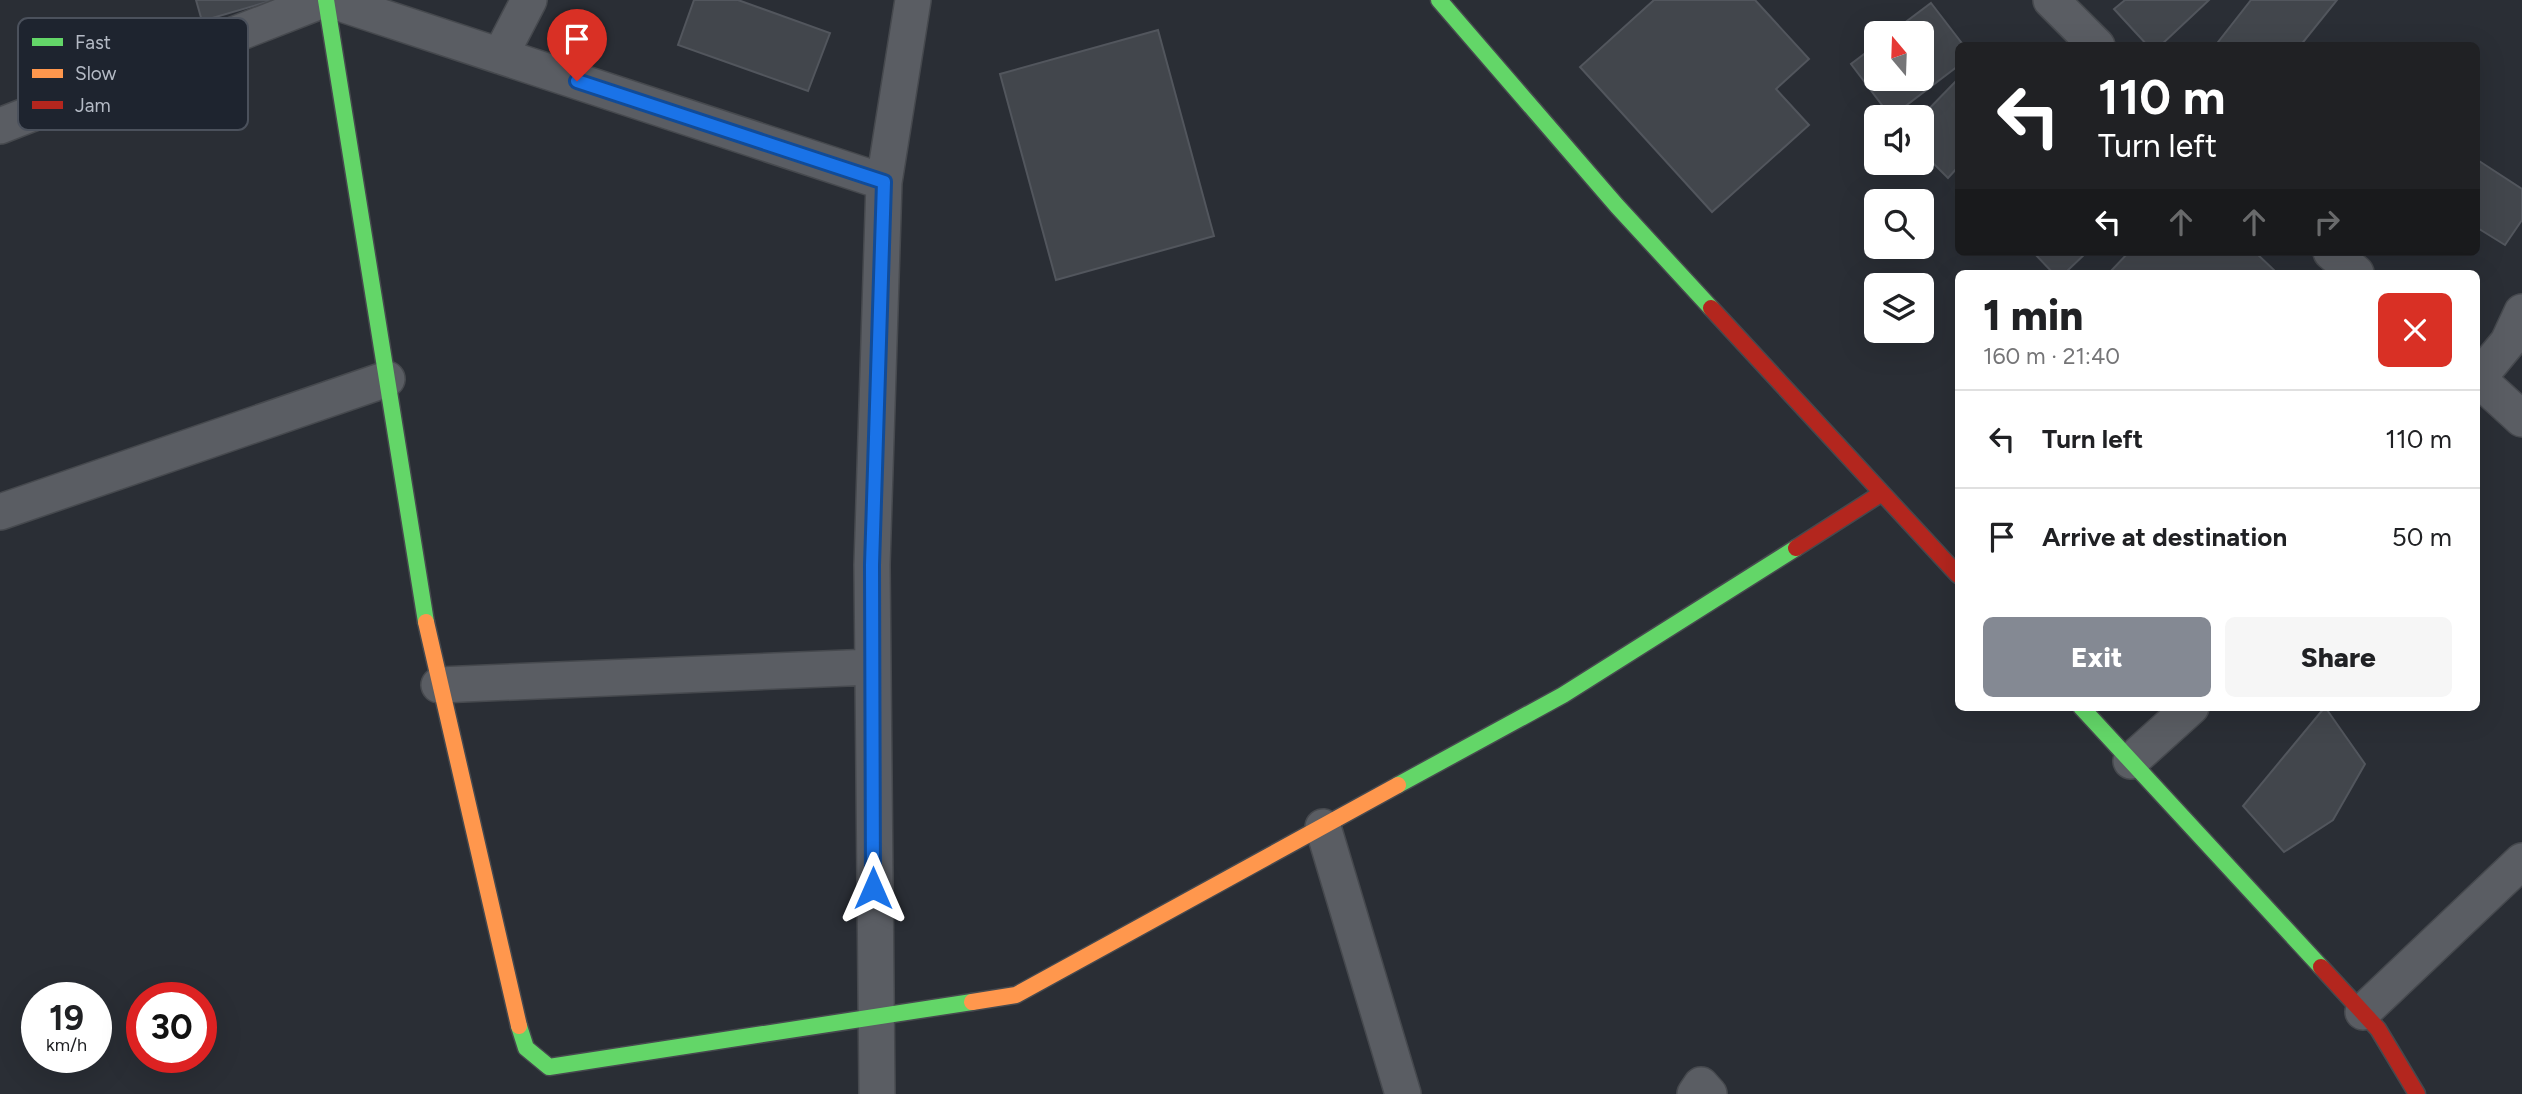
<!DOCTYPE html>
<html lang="en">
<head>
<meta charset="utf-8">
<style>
	:root { --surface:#fff; --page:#f6f6f6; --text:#202124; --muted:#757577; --line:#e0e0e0; --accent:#848993 }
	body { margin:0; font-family:Figtree,sans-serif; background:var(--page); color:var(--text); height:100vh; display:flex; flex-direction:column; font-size:26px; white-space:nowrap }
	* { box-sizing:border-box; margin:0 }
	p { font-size:23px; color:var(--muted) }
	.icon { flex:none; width:38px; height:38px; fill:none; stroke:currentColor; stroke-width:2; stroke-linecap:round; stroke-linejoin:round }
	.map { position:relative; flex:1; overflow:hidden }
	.drawer { position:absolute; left:1955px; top:270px; width:525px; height:441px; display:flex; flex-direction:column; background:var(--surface); border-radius:10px; box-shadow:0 7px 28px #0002 }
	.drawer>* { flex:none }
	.guide { position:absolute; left:1955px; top:42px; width:525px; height:214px; border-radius:10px; box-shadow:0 7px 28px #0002; background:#202124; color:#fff; overflow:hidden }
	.needle { width:46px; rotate:341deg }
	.tools { position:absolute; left:1864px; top:21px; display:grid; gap:14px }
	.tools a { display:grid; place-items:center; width:70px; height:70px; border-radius:10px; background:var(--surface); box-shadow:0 7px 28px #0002; font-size:35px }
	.speed { position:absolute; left:21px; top:982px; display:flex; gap:14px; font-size:35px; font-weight:700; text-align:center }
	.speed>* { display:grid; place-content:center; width:91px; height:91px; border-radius:50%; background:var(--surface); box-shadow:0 7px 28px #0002; line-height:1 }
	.speed small { font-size:18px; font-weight:400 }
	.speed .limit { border:10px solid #d22; background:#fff; color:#111 }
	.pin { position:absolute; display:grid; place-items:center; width:60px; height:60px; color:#fff; margin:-72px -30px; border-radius:50% 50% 50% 0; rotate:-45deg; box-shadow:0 0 7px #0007 }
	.pin .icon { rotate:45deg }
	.me { position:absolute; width:77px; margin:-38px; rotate:0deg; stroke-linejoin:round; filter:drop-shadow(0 0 5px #0008) }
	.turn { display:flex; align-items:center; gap:24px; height:147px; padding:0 28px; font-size:32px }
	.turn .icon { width:91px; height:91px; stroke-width:2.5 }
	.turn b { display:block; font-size:49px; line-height:60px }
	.lanes { display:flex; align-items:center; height:66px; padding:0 28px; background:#0003; justify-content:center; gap:35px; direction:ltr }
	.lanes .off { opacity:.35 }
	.round { display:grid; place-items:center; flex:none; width:74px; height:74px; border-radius:10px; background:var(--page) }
	.summary { display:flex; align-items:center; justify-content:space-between; height:119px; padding:0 28px }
	h1 { font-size:42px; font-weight:800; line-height:52px }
	.primary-button { display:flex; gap:14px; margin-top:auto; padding:14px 28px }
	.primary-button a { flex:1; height:80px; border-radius:10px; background:var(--accent); color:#fff; font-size:28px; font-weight:800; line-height:80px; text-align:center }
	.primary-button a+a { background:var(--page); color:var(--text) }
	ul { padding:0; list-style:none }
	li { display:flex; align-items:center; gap:21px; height:98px; padding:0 28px; border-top:2px solid var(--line) }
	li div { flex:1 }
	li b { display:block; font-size:26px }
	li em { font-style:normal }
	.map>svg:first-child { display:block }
	.building { fill:#42464c; stroke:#52565d; stroke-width:2 }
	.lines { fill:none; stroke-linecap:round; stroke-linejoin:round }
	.street-casing { stroke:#46494e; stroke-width:38 }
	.fast-casing { stroke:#46494e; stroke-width:19 }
	.slow-casing { stroke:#46494e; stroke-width:19 }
	.jam-casing { stroke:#46494e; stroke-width:19 }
	.street { stroke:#5a5d63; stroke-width:35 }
	.fast { stroke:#63d668; stroke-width:16 }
	.slow { stroke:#ff974d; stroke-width:16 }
	.jam { stroke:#b3261e; stroke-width:16 }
	.route-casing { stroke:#114b97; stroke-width:18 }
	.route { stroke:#1a73e8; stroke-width:12 }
	.key { fill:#1e242f; stroke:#4b515c; stroke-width:2 }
	.key-label { font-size:19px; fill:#b4bac5 }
</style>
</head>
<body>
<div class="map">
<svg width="2522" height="1094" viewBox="0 0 2522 1094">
	<rect width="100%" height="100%" fill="#2a2e35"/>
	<path class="building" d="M196,0H274L202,21Z
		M694,0H738L830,33L808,91L678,45Z
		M1654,0H1755L1809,59L1776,89L1809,125L1712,212L1580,67Z
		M2125,0H2209L2160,46H2148L2114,9Z
		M2251,0H2337L2300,46H2215Z
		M1931,3L1964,46H1958V66L1891,117L1851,64L1876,45V79H1922V33H1891Z
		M1158,30L1214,236L1056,280L1000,74Z
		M1958,79V167L1948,178L1922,152L1921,117Z
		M2476,159L2522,189V220L2505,245L2476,227Z
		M2033,252H2087L2065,273H2053Z
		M2129,252H2255L2275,271L2109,273Z
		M2325,707L2365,764L2333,820L2284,852L2243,806Z"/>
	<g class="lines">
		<defs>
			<path id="street" d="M330,0L884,182
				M2051,0L2097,46
				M500,56L529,0
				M0,126L323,0
				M2331,252L2356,273
				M2476,377L2522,419
				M2476,381L2508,342L2522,312
				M0,512L387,379
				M439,685L872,667
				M2131,761L2191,707
				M1323,827L1403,1094
				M2363,1012L2522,861
				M877,1094L872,565L884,182L913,0
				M1695,1094L1701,1085L1709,1094"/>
			<path id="fast" d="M326,0L426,622
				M1439,0L1617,206L1711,308
				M2081,707L2321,967
				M1398,785L1563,695L1796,548
				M519,1026L526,1048L549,1067L972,1002"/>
			<path id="slow" d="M426,622L519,1026
				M972,1002L1016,995L1398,785"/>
			<path id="jam" d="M1711,308L1958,575
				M1796,548L1882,493
				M2321,967L2378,1029L2417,1094"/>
		</defs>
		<use href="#street" class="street-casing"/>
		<use href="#fast" class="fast-casing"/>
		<use href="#slow" class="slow-casing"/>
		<use href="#jam" class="jam-casing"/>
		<use href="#street" class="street"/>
		<use href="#fast" class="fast"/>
		<use href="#slow" class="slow"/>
		<use href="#jam" class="jam"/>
	</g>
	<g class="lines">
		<defs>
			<path id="route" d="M577,81L884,182L872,565L873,888"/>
		</defs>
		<use href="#route" class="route-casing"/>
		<use href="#route" class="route"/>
	</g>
	<rect x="18" y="18" width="230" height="112" rx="10" class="key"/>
	<rect x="32" y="38" width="31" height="8" fill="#63d668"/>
	<rect x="32" y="69" width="31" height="9" fill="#ff974d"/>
	<rect x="32" y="101" width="31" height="8" fill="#b3261e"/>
	<g class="key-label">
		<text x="75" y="49">Fast</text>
		<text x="75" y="80">Slow</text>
		<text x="75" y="112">Jam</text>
	</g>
</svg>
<div class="tools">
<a><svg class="needle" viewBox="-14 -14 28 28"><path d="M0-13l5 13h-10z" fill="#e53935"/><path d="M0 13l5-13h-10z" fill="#757577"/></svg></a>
<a><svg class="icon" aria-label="sound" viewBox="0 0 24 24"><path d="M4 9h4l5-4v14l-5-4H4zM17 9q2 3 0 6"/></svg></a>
<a><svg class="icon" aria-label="search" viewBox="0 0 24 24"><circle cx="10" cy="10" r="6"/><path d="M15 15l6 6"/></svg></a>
<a><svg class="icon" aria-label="layers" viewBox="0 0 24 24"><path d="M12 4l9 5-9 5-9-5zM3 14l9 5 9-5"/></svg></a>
</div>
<div class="speed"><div>19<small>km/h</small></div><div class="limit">30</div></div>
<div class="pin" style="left:577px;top:81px;background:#d93025"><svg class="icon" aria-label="arrive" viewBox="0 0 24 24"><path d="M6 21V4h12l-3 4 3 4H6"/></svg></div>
<svg class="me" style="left:873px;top:888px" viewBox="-20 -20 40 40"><path d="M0-17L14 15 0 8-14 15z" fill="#1a73e8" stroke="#fff" stroke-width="4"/></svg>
<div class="guide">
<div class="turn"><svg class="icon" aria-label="left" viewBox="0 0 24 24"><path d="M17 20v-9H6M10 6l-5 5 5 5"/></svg><div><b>110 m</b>Turn left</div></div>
<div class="lanes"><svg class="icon" aria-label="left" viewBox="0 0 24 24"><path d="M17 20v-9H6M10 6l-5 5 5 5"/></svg><svg class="icon off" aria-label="ahead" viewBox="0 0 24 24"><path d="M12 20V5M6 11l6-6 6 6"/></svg><svg class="icon off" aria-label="ahead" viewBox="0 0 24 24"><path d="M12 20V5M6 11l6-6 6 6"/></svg><svg class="icon off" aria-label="right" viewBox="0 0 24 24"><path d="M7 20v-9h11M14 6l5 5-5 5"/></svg></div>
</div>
<section class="drawer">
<div class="summary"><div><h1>1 min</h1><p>160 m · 21:40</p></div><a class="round" style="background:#d93025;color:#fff"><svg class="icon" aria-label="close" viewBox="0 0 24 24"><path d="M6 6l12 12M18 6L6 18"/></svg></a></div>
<ul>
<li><svg class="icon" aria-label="left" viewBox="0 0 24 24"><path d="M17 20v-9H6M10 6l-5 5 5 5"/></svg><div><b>Turn left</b></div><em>110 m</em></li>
<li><svg class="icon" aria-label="arrive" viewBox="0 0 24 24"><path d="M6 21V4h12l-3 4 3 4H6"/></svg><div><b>Arrive at destination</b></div><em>50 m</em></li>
</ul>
<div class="primary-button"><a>Exit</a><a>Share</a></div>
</section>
</div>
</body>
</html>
